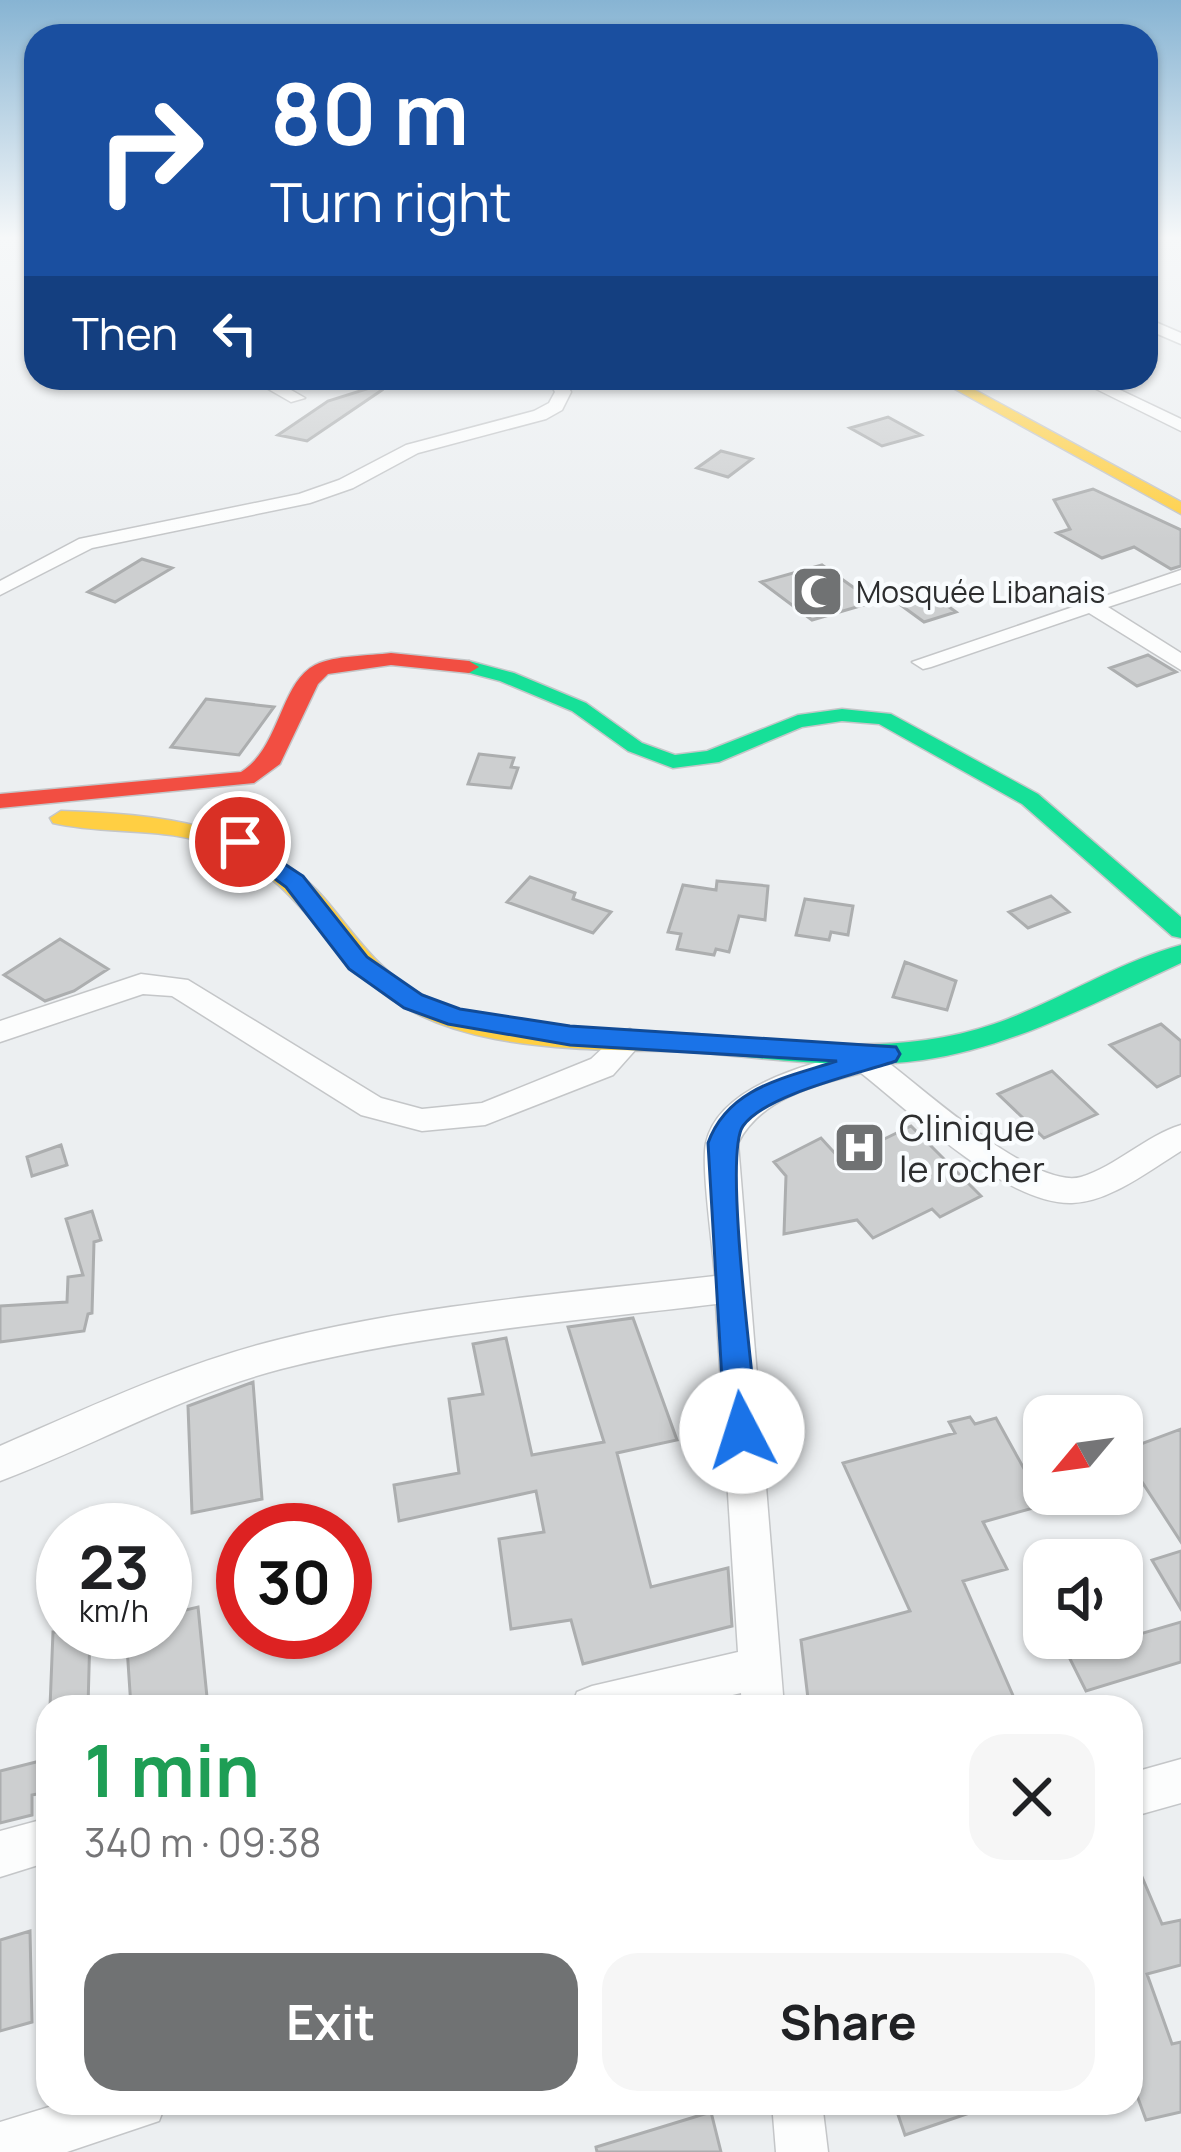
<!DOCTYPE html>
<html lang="en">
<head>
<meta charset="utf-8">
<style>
	:root { --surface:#fff; --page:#f6f6f6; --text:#202124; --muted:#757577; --accent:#707273 }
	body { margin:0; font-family:Manrope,sans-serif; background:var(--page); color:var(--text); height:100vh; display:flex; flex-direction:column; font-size:45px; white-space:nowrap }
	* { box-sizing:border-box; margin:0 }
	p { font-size:39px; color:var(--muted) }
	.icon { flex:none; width:66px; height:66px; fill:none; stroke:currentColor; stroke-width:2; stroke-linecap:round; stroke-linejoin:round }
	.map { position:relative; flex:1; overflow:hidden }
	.side { position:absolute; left:36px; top:1695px; width:1107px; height:420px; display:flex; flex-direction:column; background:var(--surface); border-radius:36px; box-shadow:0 3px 9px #0004 }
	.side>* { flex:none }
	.guide { position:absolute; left:24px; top:24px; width:1134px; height:366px; border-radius:36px; box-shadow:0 3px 9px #0004; background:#1a4fa0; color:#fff; overflow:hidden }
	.needle { width:78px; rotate:241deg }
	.controls { position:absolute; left:1023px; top:1395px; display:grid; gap:24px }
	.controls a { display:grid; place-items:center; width:120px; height:120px; border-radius:24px; background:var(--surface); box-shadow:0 3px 9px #0004; font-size:60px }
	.speed { position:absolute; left:36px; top:1503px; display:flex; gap:24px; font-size:60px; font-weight:700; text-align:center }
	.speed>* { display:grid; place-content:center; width:156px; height:156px; border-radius:50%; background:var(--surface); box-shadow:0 3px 9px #0004; line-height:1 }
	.speed small { font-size:30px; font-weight:400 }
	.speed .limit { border:18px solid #d22; background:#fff; color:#111 }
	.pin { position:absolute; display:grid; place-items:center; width:102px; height:102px; color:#fff; margin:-51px; border:6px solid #fff; border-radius:50%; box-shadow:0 3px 12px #0007 }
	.me { position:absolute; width:132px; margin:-66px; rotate:355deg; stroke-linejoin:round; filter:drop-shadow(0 0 9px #0008) }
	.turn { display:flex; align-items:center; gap:42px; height:252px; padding:0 48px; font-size:54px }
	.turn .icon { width:156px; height:156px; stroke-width:2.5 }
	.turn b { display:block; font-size:84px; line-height:102px }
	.then { display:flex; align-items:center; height:114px; padding:0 48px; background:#0003; gap:24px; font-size:45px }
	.round { display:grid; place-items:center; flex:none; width:126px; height:126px; border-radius:36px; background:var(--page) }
	.head { display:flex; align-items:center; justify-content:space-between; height:204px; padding:0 48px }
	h1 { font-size:72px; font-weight:700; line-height:90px; color:#1e9e55 }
	.button { display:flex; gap:24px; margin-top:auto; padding:24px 48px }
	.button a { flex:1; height:138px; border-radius:36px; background:var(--accent); color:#fff; font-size:48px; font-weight:700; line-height:138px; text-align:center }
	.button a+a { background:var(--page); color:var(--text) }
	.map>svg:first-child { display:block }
	.building { fill:#cdcfd0; stroke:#acaeaf; stroke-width:3 }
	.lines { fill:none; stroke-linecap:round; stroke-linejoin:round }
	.street-casing { stroke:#c4c6c8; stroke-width:3 }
	.fast-casing { stroke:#c4c6c8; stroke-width:3 }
	.slow-casing { stroke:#c4c6c8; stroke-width:3 }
	.jam-casing { stroke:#c4c6c8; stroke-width:3 }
	.street { fill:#fcfdfd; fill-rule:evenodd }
	.fast { fill:#16e098; fill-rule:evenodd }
	.slow { fill:#ffcf43; fill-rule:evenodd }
	.jam { fill:#f24e42; fill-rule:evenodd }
	.route { fill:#1a73e8; stroke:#114b97; stroke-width:3 }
	.labels { text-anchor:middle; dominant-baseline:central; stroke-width:9; stroke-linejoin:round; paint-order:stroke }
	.far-poi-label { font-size:30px; fill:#2d2e2f; stroke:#f9fcfe; text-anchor:start }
	.poi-label { font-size:36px; fill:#2d2e2f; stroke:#f9fcfe; text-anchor:start }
</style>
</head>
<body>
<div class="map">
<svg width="1181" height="2152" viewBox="0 0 1181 2152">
	<rect width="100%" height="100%" fill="#eceff1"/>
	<path class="building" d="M379,385L382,390L307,441L278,435L328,401Z
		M888,417L921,435L882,446L850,428Z
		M721,451L752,459L728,477L697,468Z
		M1093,489L1181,530V566L1171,569L1134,547L1102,558L1057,533L1070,529L1054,500Z
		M142,559L172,568L115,602L88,592Z
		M822,565L874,602L812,620L761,582Z
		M934,596L956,612L924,622L902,606Z
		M1148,655L1176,672L1137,686L1110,668Z
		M206,699L274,707L239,755L171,747Z
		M479,754L514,758L511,767L518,768L511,788L468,784Z
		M530,877L575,893L573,899L611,912L593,933L507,902Z
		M717,881L768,886L765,920L739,916L729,952L716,949L714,955L677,949L681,934L668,932L683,885L716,890Z
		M1051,896L1069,912L1028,928L1009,912Z
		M805,899L853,906L848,935L831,932L829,940L796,935Z
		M60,939L108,969L74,991L45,1001L4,975Z
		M905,962L956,981L947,1010L893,997Z
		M1161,1024L1181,1041V1075L1157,1087L1110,1045Z
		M1052,1071L1097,1114L1044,1138L998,1094Z
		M911,1126L981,1196L940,1217L932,1209L873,1238L857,1220L784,1234L786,1176L774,1162L821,1138L841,1160Z
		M61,1145L67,1165L32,1176L27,1157Z
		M92,1211L101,1240L94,1242L92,1313L88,1314L84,1331L0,1342V1306L67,1302L68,1277L83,1275L66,1219Z
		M633,1318L677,1440L617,1453L651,1587L728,1568L732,1626L583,1664L571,1620L511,1629L499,1539L544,1532L536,1491L399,1521L394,1485L459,1473L449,1399L483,1394L473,1344L506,1338L532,1455L604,1442L568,1327Z
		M253,1382L262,1499L192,1513L188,1406Z
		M970,1417L975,1424L996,1418L1044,1505L983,1522L1007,1569L963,1581L1018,1707H809L801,1640L910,1611L843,1463L955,1433L949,1422Z
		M1181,1429V1542L1122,1451Z
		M1181,1551V1609L1152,1560Z
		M198,1607L208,1707H131L126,1632H165V1615Z
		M1181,1622V1662L1086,1691L1068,1655Z
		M53,1632H90L88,1707H50Z
		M48,1759V1792L32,1795V1815L0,1823V1771Z
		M1131,1851L1162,1924L1181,1920V1965L1147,1974L1172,2044L1181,2042V2112L1146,2120L1131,2079Z
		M30,1931L32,2022L0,2031V1940Z
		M894,2103H986L987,2107L905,2135Z
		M711,2112L721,2152H597L596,2147Z"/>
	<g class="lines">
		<defs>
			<path id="street" d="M1146,318L1181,333V344L1146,329Z
				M249,378H270L305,398L291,402Z
				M548,378H564L571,392L562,410L546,419L418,453L353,488L310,503L92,548L0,595V581L79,539L299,494L339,480L406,445L534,411L549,403L555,392Z
				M1074,378H1095L1181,419V431Z
				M1181,570V583L1108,607L1181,653V670L1089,613L931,667L923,669L912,662Z
				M141,974L188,980L381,1098L422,1109L482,1103L591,1059L620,1032L630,1029L645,1039L613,1075L485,1125L422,1131L361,1115L172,996L143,994L0,1042V1021Z
				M881,1045L896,1056L890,1064C927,1092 1035,1190 1081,1177C1117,1166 1145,1136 1181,1125V1151C1150,1170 1110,1202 1072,1203C1006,1205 911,1112 861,1073C815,1085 761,1098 738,1143L784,1707H742L741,1693L682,1707H571L577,1692L592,1686L738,1652L716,1304C575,1321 418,1334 281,1369C182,1395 95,1445 0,1481V1446C92,1406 183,1363 281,1339C422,1304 571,1293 715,1276C713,1247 701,1167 706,1143C720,1079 829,1060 881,1045Z
				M1181,1759V1803L1131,1817V1773Z
				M48,1818V1862L0,1877V1831Z
				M62,2103H166L159,2121L67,2152H0V2122Z
				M772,2103H822L828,2152H776Z"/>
			<path id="fast" d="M469,661L514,673L586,703L642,743L675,755L707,751L798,715L842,709L891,714L1038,794L1181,917V938L1172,936L1022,804L879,724L842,721L802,727L719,762L673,768L628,751L572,711L500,681L462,671L459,667Z
				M1181,945V963C1098,1001 1014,1047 923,1060C847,1071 769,1058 693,1052L680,1043L693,1034C794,1041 896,1058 994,1024C1058,1002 1117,962 1181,945Z"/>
			<path id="slow" d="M935,378H953L1181,502V514Z
				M61,811C156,814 257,823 324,898C354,933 379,973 421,994C504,1036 604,1030 693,1034L706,1043L693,1052C587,1048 444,1057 363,976C315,930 287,876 223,849C168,825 110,836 53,823L50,818Z"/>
			<path id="jam" d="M391,653L469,661L479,667L469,673L391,665L328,674L318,684L280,764L254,783L0,808V794L241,772C280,748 280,683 315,665C335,655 369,656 391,653Z"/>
		</defs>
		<use href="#street" class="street-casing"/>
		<use href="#fast" class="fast-casing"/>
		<use href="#slow" class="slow-casing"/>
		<use href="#jam" class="jam-casing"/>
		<use href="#street" class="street"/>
		<use href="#fast" class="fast"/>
		<use href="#slow" class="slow"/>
		<use href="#jam" class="jam"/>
	</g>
	<linearGradient id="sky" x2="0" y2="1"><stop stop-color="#87b4d3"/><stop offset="0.44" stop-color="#f6f8f9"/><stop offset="1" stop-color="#f6f8f9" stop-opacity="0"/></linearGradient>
	<rect width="1181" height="540" fill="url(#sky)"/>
	<path class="route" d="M240,835L303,876L367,957L422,995L460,1009L570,1026L896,1047L900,1054L896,1061C858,1074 766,1094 743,1126C723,1154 754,1383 758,1431L753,1442L742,1446L730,1442L725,1431L708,1143C728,1087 785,1078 837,1061L570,1045L448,1024L404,1008L349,969L286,887L232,847V837Z"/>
	<defs>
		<symbol id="mosque-square" viewBox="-11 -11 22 22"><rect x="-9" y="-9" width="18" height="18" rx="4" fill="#707273" stroke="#f9fcfe"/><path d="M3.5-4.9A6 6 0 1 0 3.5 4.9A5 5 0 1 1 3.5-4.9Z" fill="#fff"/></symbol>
		<symbol id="hospital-square" viewBox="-11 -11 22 22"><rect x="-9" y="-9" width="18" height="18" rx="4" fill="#707273" stroke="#f9fcfe"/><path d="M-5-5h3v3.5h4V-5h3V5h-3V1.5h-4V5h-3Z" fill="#fff"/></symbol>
	</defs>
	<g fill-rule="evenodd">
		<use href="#mosque-square" x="788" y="562" width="59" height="59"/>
		<use href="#hospital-square" x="830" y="1118" width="59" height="59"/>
	</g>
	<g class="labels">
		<g class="far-poi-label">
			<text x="856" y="591">Mosquée Libanais</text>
		</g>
		<g class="poi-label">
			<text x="899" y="1127">Clinique<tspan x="899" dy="41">le rocher</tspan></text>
		</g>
	</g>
</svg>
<div class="controls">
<a><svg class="needle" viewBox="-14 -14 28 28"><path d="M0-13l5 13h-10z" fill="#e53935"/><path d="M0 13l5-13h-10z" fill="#757577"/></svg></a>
<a><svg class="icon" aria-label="sound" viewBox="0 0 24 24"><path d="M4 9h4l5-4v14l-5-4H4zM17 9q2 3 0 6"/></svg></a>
</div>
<div class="speed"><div>23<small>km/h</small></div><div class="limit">30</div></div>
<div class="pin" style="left:240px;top:842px;background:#d93025"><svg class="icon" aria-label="arrive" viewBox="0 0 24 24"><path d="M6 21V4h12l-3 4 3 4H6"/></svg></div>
<svg class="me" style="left:742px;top:1431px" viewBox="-20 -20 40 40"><circle r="19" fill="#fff"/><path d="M0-13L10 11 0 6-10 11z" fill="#1a73e8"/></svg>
<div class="guide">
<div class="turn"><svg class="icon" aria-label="right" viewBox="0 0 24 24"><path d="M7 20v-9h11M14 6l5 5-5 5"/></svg><div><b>80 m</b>Turn right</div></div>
<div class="then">Then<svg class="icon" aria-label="left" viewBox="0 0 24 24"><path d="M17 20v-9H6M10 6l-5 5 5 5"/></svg></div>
</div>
<section class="side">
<div class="head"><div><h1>1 min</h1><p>340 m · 09:38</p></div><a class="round"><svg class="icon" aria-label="close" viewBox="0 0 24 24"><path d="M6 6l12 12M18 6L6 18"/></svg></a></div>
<div class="button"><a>Exit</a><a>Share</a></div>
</section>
</div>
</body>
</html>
